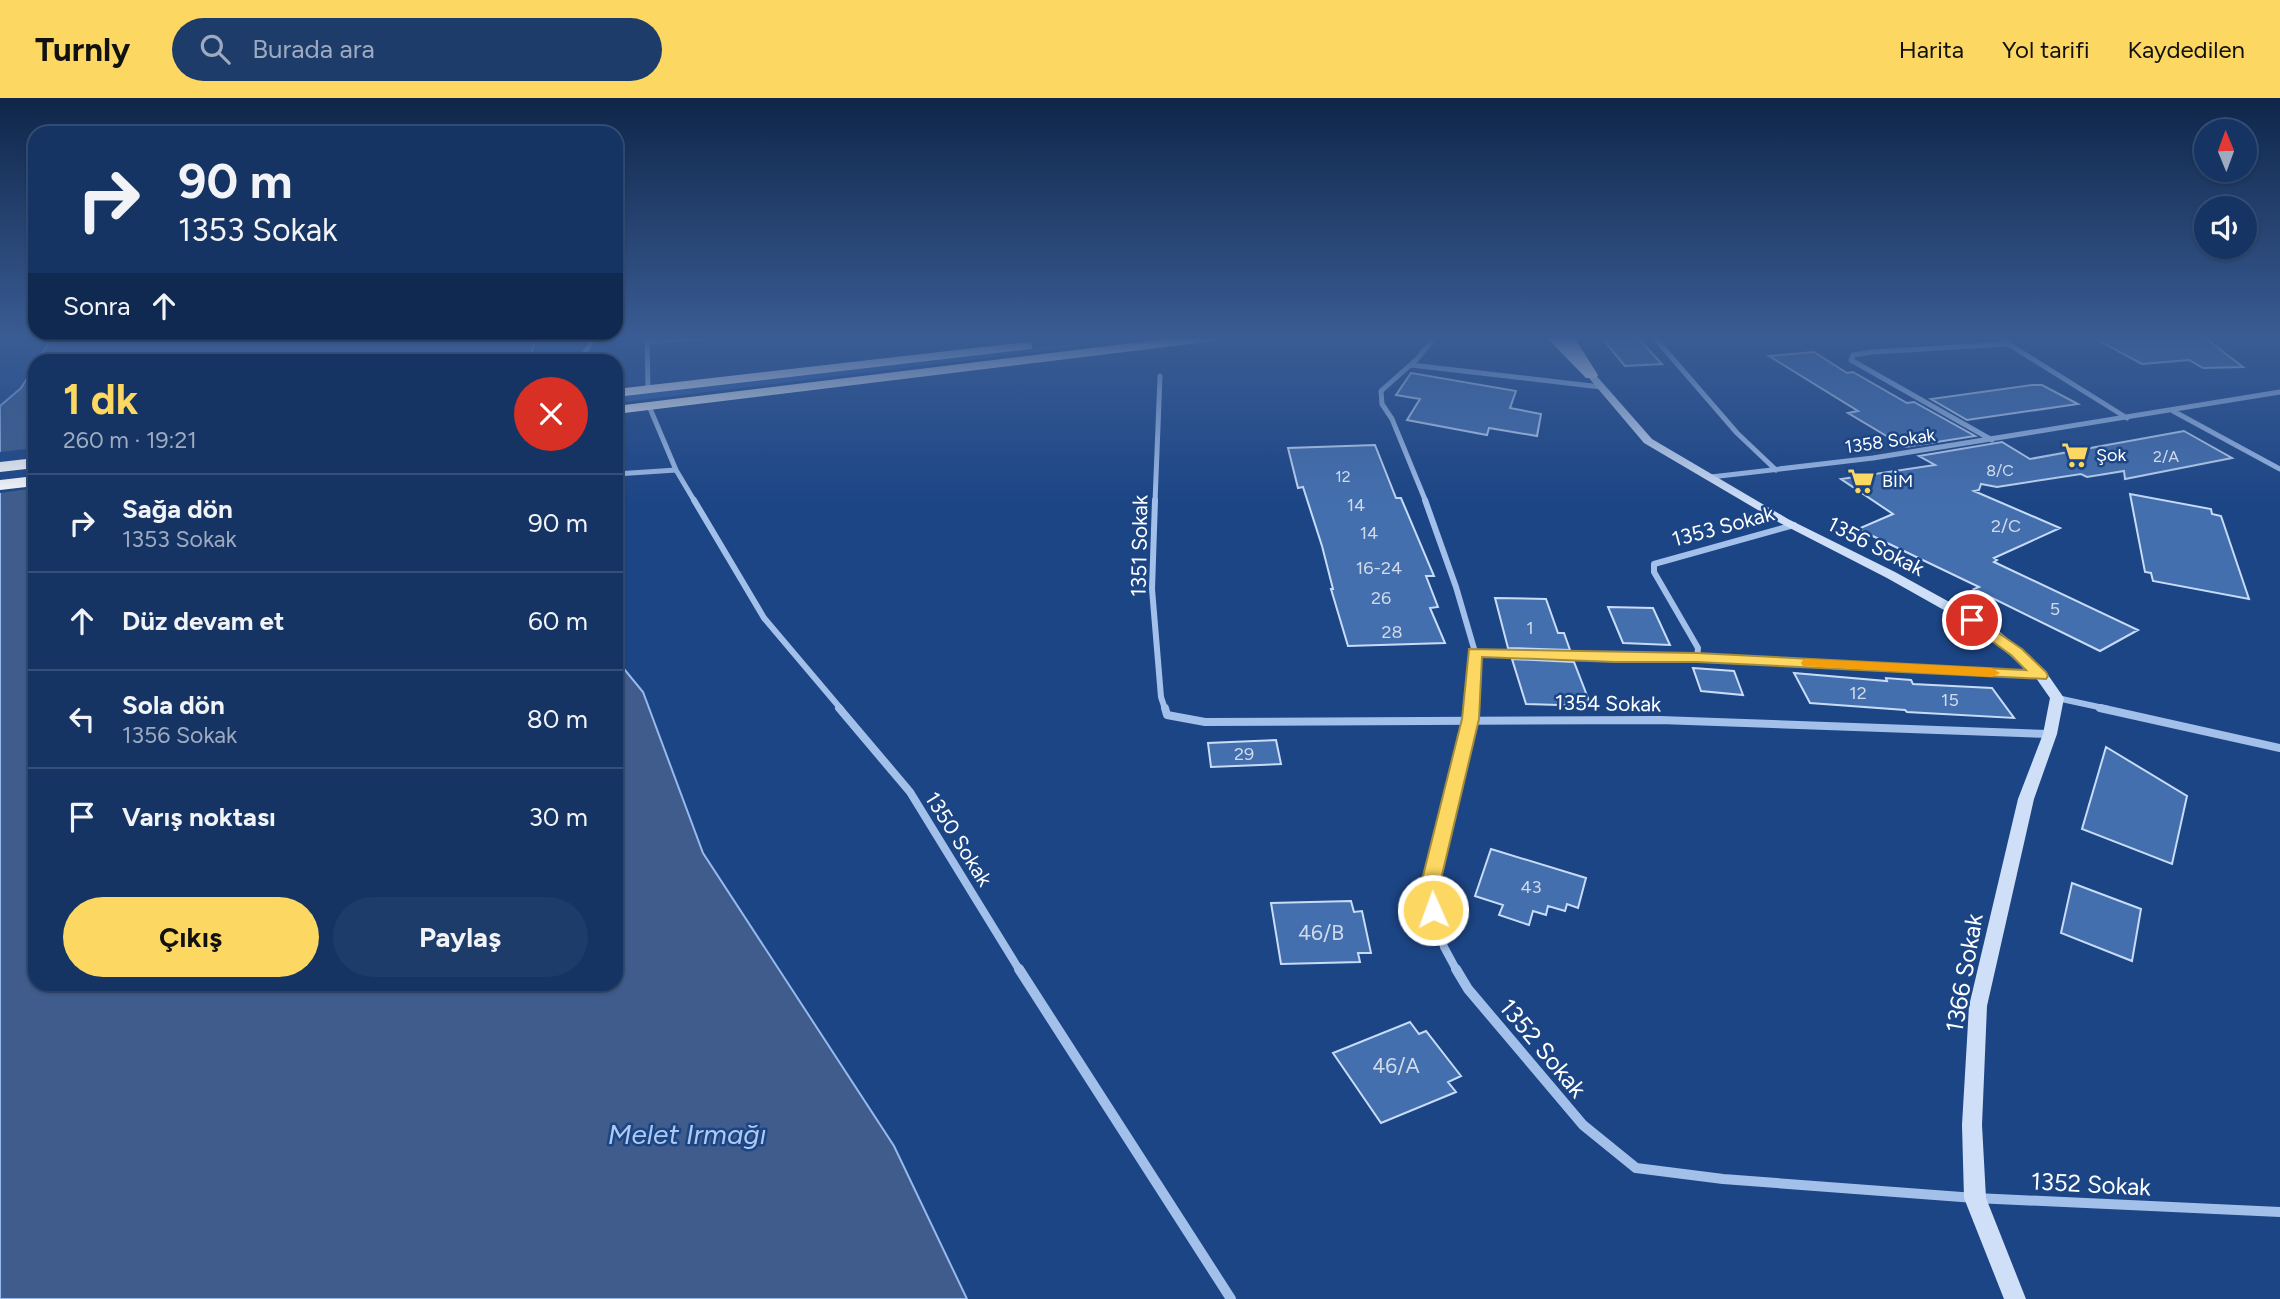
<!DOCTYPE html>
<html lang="tr">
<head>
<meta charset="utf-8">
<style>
	:root { --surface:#153464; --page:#1e3c6a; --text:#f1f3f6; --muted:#9daabf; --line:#344f78; --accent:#fcd761 }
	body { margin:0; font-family:Figtree,sans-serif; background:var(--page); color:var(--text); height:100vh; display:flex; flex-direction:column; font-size:26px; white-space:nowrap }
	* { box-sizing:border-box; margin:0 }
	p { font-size:23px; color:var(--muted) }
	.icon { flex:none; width:38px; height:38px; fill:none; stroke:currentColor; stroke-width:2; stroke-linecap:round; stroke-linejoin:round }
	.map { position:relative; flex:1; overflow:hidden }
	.details { position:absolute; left:28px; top:256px; width:595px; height:637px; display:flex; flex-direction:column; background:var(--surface); border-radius:21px; box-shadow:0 2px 5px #0004,0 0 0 2px var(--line) }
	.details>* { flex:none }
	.guide { position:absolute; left:28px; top:28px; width:595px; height:214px; border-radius:21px; box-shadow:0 2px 5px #0004,0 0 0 2px var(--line); background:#153464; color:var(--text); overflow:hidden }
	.needle { width:46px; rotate:359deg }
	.fabs { position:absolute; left:2194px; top:21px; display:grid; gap:14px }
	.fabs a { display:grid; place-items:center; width:63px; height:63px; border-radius:50%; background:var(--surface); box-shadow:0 2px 5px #0004,0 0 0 2px var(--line); font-size:35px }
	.pin { position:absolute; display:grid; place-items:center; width:60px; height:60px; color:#fff; margin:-30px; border:4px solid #fff; border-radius:50%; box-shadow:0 2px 7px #0007 }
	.me { position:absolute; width:77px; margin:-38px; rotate:358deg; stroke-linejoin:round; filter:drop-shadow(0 0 5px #0008) }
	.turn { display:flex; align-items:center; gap:24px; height:147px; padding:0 35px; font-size:32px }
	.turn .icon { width:91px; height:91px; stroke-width:2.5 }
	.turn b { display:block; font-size:49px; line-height:60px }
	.then { display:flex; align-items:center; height:66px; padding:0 35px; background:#0003; gap:14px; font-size:26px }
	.round { display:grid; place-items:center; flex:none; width:74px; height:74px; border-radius:37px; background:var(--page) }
	.head { display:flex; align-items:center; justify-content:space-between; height:119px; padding:0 35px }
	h1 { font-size:42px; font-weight:700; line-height:52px; color:var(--accent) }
	.cta { display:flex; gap:14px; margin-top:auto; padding:14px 35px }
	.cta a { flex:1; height:80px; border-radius:42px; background:var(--accent); color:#111; font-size:28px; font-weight:700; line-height:80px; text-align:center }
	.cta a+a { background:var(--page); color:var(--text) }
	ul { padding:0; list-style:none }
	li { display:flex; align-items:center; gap:21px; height:98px; padding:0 35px; border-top:2px solid var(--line) }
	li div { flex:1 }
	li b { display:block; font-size:26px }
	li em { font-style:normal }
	header { display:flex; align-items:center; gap:42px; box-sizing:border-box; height:98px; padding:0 35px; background:var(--accent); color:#111 }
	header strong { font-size:33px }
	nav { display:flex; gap:38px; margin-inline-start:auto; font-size:24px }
	.search { width:490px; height:63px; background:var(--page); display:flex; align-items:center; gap:18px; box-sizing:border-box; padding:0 24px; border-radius:38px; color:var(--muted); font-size:26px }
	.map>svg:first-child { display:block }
	.green { fill:#2f5ea3 }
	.water { fill:#3f5c8c; stroke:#96baed; stroke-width:2 }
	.pier { fill:#1c4585 }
	.building { fill:#446fae; stroke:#c8dcf8; stroke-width:2 }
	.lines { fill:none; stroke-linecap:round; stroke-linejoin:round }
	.street-far3 { stroke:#a3c0eb; stroke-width:5 }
	.street-far2 { stroke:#a3c0eb; stroke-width:6 }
	.street-far1 { stroke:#a3c0eb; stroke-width:8 }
	.street { stroke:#a3c0eb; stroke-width:10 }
	.secondary { fill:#cfdff8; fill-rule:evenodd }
	.highway { fill:#fff; fill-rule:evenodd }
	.route { fill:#fcd761; stroke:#a48c3f; stroke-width:2 }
	.slow { fill:#f59e0b }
	.labels { text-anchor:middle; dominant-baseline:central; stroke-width:5; stroke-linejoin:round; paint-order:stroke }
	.far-number-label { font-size:16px; fill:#d0dbeb }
	.far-street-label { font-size:18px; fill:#fff; stroke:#1c4585 }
	.far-poi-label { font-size:18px; fill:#fff; stroke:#1c4585; text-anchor:start }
	.number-label { font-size:18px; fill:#d0dbeb }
	.street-label { font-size:21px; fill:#fff; stroke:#1c4585 }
	.near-number-label { font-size:21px; fill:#d0dbeb }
	.near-street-label { font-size:24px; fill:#fff; stroke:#1c4585 }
	.near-water-label { font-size:28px; font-style:italic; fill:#afcaf2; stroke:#1c4585 }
</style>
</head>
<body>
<header>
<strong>Turnly</strong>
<div class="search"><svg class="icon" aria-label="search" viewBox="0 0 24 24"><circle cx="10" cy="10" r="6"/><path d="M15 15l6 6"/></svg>Burada ara</div>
<nav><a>Harita</a><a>Yol tarifi</a><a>Kaydedilen</a></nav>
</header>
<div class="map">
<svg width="2280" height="1201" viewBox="0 0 2280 1201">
	<rect width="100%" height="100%" fill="#1c4585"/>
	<path class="green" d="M1127,239H1158L616,305V299Z"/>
	<path class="water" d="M53,239H536L530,262H38Z
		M35,268V886H616V561L643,594L703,755L894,1048L967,1201H0V308L21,290Z"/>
	<path class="pier" d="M35,350V390L0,395V354Z"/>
	<path class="building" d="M1601,239H1637L1662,266L1625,268Z
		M2092,239H2204L2243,269L2203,270L2189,262L2142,266Z
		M1814,254L1847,275L1853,274L1907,305L1914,304L1975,338L1905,349L1848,315L1858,313L1769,258Z
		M1411,275L1516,293L1510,310L1541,316L1537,338L1489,330L1487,337L1407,322L1420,301L1396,297Z
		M2032,287H2042L2078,306L1967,322L1931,301Z
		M2184,333L2232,360L2125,381L2124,373L2087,379L2081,376L1997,389L1981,386L1979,392L1974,393L2060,430L1994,460L1997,462L1994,464L2138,532L2100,553L1974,491L1979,489L1858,431L1893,416L1841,381L1935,367L1919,358L2002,344L2030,361Z
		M1375,347L1396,400H1401L1434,478H1426L1438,509L1430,510L1445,545L1348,548L1331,491H1333L1322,448L1303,389L1298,390L1288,350Z
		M2130,396L2211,411L2212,416L2221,418L2249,501L2153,483L2151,475L2145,474Z
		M1495,500L1546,501L1558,535H1564L1570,552L1508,550Z
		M1608,509L1653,510L1670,547L1623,545Z
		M1512,561L1574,564L1591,608L1526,606Z
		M1693,570L1734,573L1743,597L1701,593Z
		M1794,575L1887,583L1886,580L1911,582L1913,586L1992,590L2014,620L1907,614L1905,612L1810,605Z
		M1276,642L1281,666L1211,669L1208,645Z
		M2106,649L2187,698L2172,766L2082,731Z
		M1491,751L1586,780L1578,810L1567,806L1565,813L1548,808L1546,817L1533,813L1529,827L1499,817L1503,807L1475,798Z
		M2072,785L2141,811L2132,863L2061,835Z
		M1351,803L1354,814L1362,813L1371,855H1358L1360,864L1281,866L1271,805Z
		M1410,924L1419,936L1426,933L1461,978L1448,984L1456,994L1381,1025L1333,955Z"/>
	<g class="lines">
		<path class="street-far3" d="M647,239L648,292
			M1654,239L1737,335L1776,372
			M1997,239L2127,320
			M648,244L709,239
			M580,262L595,239
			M1411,267L1601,289
			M649,308L676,372L695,404
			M2173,313L2280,371
			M1992,342L1851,262L1853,257L1872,254L2007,246
			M616,376L676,372
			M1711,379L1873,360L2280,294
			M1155,404L1160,278
			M1426,404L1392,321L1382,306L1381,293L1417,261L1435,239"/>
		<path class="street-far2" d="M694,402L764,520L841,611
			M1155,402L1152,491L1161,599L1165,611
			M1425,402L1456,489L1475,554L1471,611
			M1475,554L1614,560H1697L1698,550L1654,474V466L1794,427
			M1697,560L2040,577
			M2057,600L2108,611"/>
		<path class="street-far1" d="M839,610L910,694L1020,873
			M1165,610L1167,617L1205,624L1660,622L2049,636
			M2100,610L2280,650
			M1457,873L1444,849L1428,794L1471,610"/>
		<path class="street" d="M1019,871L1231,1201
			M1456,871L1468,891L1583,1027L1636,1070L1723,1081L1975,1100L2280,1114"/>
		<path class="secondary" d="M1588,275H1594L1652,341L1788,421L1895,474L1993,528L2046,574L2064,600L2057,636L2034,701L1987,908L1982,1027L1986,1100L2026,1201H2004L1964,1100L1962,1027L1969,908L2018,701L2043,636L2050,600L2036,580L1983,534L1887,480L1780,425L1644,345L1588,279Z"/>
		<path class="highway" d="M1182,239H1222L1215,243L616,316V308Z
			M1546,239H1574L1598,277L1596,280H1586Z
			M1027,244L1032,245V251L616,299V291Z
			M35,360V370L0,374V364Z
			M35,378V388L0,392V382Z"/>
	</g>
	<linearGradient id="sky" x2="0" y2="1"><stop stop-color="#0f2649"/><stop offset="0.59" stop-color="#3a5c94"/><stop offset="1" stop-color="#3a5c94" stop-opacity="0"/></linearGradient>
	<rect width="2280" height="407" fill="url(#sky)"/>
	<path class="route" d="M1972,517L2022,551L2046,574L2048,578L2046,581L1697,564H1615L1482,559L1479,621L1438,794L1443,812L1440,817L1433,819L1427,817L1419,794L1462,621L1469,551L1697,555L2026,572L2011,557L1967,525L1965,522Z"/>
	<path class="slow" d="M1808,561L1992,570L2000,575L1992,579L1803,568L1801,565L1803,562Z"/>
	<defs>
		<symbol id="supermarket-bare" viewBox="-9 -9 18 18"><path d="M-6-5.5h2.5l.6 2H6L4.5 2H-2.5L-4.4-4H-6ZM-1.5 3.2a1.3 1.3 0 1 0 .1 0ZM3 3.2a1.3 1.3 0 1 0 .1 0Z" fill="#fcd761" stroke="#1c4585" stroke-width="2.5" paint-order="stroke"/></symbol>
	</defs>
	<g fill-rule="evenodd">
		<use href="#supermarket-bare" x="2056" y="338" width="38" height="38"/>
		<use href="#supermarket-bare" x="1842" y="364" width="38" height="38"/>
	</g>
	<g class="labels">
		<g class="far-number-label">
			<text x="2166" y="358">2/A</text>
			<text x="2000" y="372">8/C</text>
			<text x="1343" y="378">12</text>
		</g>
		<g class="far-street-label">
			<text transform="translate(1890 343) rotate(-8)">1358 Sokak</text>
		</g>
		<g class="far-poi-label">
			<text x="2096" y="357">Şok</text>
			<text x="1882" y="383">BİM</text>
		</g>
		<g class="number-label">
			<text x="1356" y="407">14</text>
			<text x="2006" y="428">2/C</text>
			<text x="1369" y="435">14</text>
			<text x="1379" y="470">16-24</text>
			<text x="1381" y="500">26</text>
			<text x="2055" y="511">5</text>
			<text x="1530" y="530">1</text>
			<text x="1392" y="534">28</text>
			<text x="1858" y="595">12</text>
			<text x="1950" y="602">15</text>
			<text x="1244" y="656">29</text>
			<text x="1531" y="789">43</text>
		</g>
		<g class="street-label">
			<text transform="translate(1723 428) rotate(-15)">1353 Sokak</text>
			<text transform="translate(1139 448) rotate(-89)">1351 Sokak</text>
			<text transform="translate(1876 448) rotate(27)">1356 Sokak</text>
			<text transform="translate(1608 605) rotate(1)">1354 Sokak</text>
			<text transform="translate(959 741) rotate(58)">1350 Sokak</text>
		</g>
		<g class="near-number-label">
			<text x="1321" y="834">46/B</text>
			<text x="1396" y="967">46/A</text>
		</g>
		<g class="near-street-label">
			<text transform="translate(1964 875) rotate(-80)">1366 Sokak</text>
			<text transform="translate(1543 950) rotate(50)">1352 Sokak</text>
			<text transform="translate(2091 1086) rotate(3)">1352 Sokak</text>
		</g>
		<g class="near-water-label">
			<text x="687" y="1036">Melet Irmağı</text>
		</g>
	</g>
</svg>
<div class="fabs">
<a><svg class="needle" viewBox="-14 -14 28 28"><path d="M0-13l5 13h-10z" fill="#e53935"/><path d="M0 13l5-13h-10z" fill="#9daabf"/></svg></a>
<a><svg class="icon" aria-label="sound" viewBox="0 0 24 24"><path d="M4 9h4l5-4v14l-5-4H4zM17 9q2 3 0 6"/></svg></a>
</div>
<div class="pin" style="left:1972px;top:522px;background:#d93025"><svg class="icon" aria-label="arrive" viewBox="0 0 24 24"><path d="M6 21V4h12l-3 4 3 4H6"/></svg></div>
<svg class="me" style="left:1433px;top:812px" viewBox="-20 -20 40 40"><circle r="17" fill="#fcd761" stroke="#fff" stroke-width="3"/><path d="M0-11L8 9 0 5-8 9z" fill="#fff"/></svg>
<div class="guide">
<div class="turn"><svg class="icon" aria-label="right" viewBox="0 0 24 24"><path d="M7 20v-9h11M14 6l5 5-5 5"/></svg><div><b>90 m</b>1353 Sokak</div></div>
<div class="then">Sonra<svg class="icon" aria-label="ahead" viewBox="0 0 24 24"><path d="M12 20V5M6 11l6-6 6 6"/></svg></div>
</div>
<section class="details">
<div class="head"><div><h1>1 dk</h1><p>260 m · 19:21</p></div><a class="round" style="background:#d93025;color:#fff"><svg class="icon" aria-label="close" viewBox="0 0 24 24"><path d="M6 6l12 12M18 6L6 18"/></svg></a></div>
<ul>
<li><svg class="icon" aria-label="right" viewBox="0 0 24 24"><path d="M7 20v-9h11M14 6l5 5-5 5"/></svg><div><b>Sağa dön</b><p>1353 Sokak</p></div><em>90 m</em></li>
<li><svg class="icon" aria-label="ahead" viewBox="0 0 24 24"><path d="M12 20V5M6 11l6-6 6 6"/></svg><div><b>Düz devam et</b></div><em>60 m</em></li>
<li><svg class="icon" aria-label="left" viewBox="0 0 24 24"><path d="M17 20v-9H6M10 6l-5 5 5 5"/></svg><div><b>Sola dön</b><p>1356 Sokak</p></div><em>80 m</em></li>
<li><svg class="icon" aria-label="arrive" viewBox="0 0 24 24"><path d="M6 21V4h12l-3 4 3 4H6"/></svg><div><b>Varış noktası</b></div><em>30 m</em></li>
</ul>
<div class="cta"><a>Çıkış</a><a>Paylaş</a></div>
</section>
</div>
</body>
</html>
